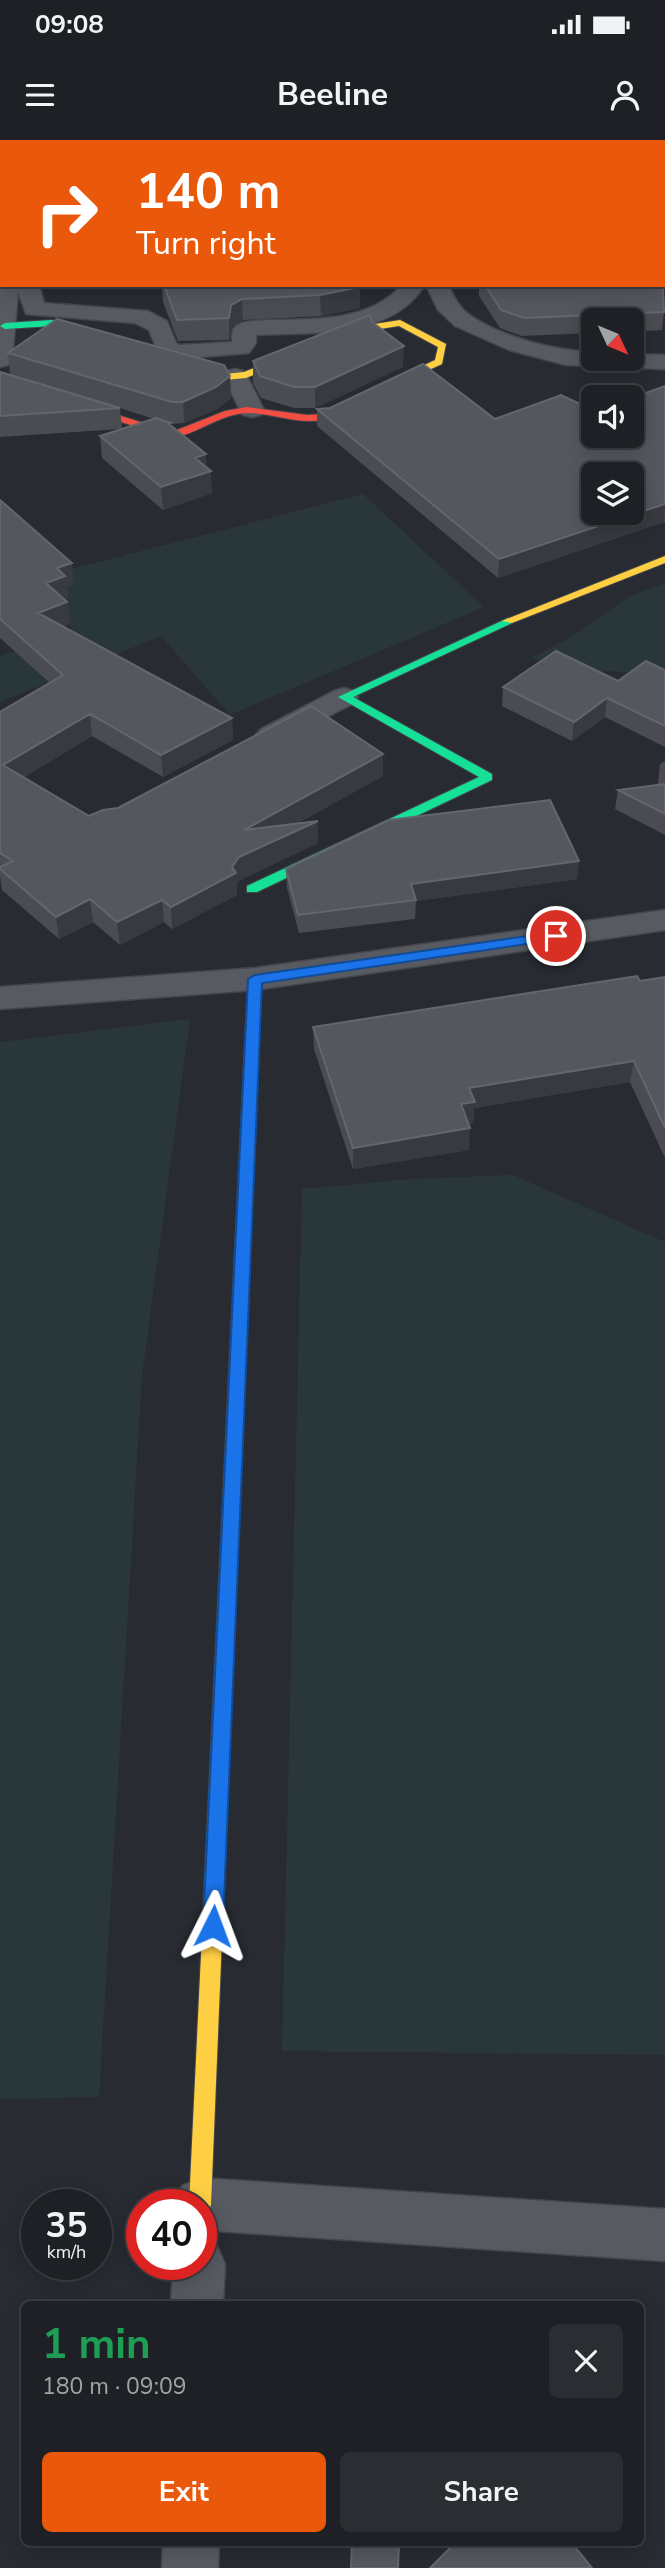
<!DOCTYPE html>
<html lang="en">
<head>
<meta charset="utf-8">
<style>
	:root { --surface:#1e2026; --page:#2b2d32; --text:#f1f3f6; --muted:#a1a3a7; --line:#3c3e43; --accent:#ea580c }
	body { margin:0; font-family:"Nunito Sans",sans-serif; background:var(--page); color:var(--text); height:100vh; display:flex; flex-direction:column; font-size:26px; white-space:nowrap }
	* { box-sizing:border-box; margin:0 }
	p { font-size:23px; color:var(--muted) }
	.icon { flex:none; width:38px; height:38px; fill:none; stroke:currentColor; stroke-width:2; stroke-linecap:round; stroke-linejoin:round }
	.map { position:relative; flex:1; overflow:hidden }
	.side { position:absolute; left:21px; top:2161px; width:623px; height:245px; display:flex; flex-direction:column; background:var(--surface); border-radius:10px; box-shadow:0 4px 18px #0003,0 0 0 2px var(--line) }
	.side>* { flex:none }
	.hud { position:absolute; left:0px; top:0px; width:665px; height:147px; box-shadow:0 4px 18px #0003,0 0 0 2px var(--line); background:#ea580c; color:#fff; overflow:hidden }
	.needle { width:46px; rotate:134deg }
	.fabs { position:absolute; left:581px; top:168px; display:grid; gap:14px }
	.fabs a { display:grid; place-items:center; width:63px; height:63px; border-radius:10px; background:var(--surface); box-shadow:0 4px 18px #0003,0 0 0 2px var(--line); font-size:35px }
	.speed { position:absolute; left:21px; top:2049px; display:flex; gap:14px; font-size:35px; font-weight:700; text-align:center }
	.speed>* { display:grid; place-content:center; width:91px; height:91px; border-radius:50%; background:var(--surface); box-shadow:0 4px 18px #0003,0 0 0 2px var(--line); line-height:1 }
	.speed small { font-size:18px; font-weight:400 }
	.speed .limit { border:10px solid #d22; background:#fff; color:#111 }
	.pin { position:absolute; display:grid; place-items:center; width:60px; height:60px; color:#fff; margin:-30px; border:4px solid #fff; border-radius:50%; box-shadow:0 2px 7px #0007 }
	.me { position:absolute; width:77px; margin:-38px; rotate:3deg; stroke-linejoin:round; filter:drop-shadow(0 0 5px #0008) }
	.turn { display:flex; align-items:center; gap:24px; height:147px; padding:0 21px; font-size:32px }
	.turn .icon { width:91px; height:91px; stroke-width:2.5 }
	.turn b { display:block; font-size:49px; line-height:60px }
	.round { display:grid; place-items:center; flex:none; width:74px; height:74px; border-radius:10px; background:var(--page) }
	.head { display:flex; align-items:center; justify-content:space-between; height:119px; padding:0 21px }
	h1 { font-size:42px; font-weight:700; line-height:52px; color:#1e9e55 }
	.action { display:flex; gap:14px; margin-top:auto; padding:14px 21px }
	.action a { flex:1; height:80px; border-radius:10px; background:var(--accent); color:#fff; font-size:28px; font-weight:700; line-height:80px; text-align:center }
	.action a+a { background:var(--page); color:var(--text) }
	.status { display:flex; justify-content:space-between; align-items:center; height:49px; padding:0 35px; background:var(--surface); direction:ltr }
	.status svg { height:19px; fill:currentColor }
	header { display:flex; justify-content:space-between; align-items:center; height:91px; padding:0 21px; background:var(--surface); font-size:32px; font-weight:700 }
	.map>svg:first-child { display:block }
	.green { fill:#2a373a }
	.lines { fill:none; stroke-linecap:round; stroke-linejoin:round }
	.street-casing { stroke:#44464b; stroke-width:3 }
	.fast-casing { stroke:#44464b; stroke-width:2 }
	.slow-casing { stroke:#44464b; stroke-width:2 }
	.jam-casing { stroke:#44464b; stroke-width:2 }
	.street { fill:#575a61; fill-rule:evenodd }
	.fast { fill:#16e098; fill-rule:evenodd }
	.slow { fill:#ffcf43; fill-rule:evenodd }
	.jam { fill:#f24e42; fill-rule:evenodd }
	.wall { fill:#4a4c52; fill-rule:evenodd }
	.shaded-wall { fill:#383a40 }
	.building { fill:#55575f; stroke:#64666e; stroke-width:2; fill-rule:evenodd }
	.route { fill:#1a73e8; stroke:#114b97; stroke-width:2 }
</style>
</head>
<body>
<div class="status"><b>09:08</b><svg viewBox="0 0 49 12"><path d="M0 12V9h3v3zM5 12V6h3v6zM10 12V3h3v9zM15 12V0h3v12zM26 1h20v11H26zM47 4h2v5h-2z"/></svg></div>
<header><svg class="icon" aria-label="menu" viewBox="0 0 24 24"><path d="M4 6h16M4 12h16M4 18h16"/></svg>Beeline<svg class="icon" aria-label="person" viewBox="0 0 24 24"><circle cx="12" cy="8" r="4"/><path d="M4 21q1-7 8-7t8 7"/></svg></header>
<div class="map">
<svg width="665" height="2428" viewBox="0 0 665 2428">
	<rect width="100%" height="100%" fill="#282b32"/>
	<path class="green" d="M363,354L484,467L230,575L161,496L0,562V516L54,498L72,488L40,437Z
		M665,443V533L598,531L531,518L571,497L630,456Z
		M190,879L142,1236L99,1957L0,1959V902Z
		M513,1035L665,1102V1915L282,1911L302,1049L412,1039Z"/>
	<g class="lines">
		<defs>
			<path id="street" d="M405,0H426L427,2H406Z
				M0,140L2,145H39L44,163L148,171L167,181L176,203L180,205L232,202C232,196 231,190 236,186C244,180 259,181 269,180C313,179 366,182 399,148L398,145H420L422,149C388,199 309,192 256,195V203L249,213L176,219L158,212L149,190L135,183L26,174L18,152L12,220L8,225L0,227Z
				M426,145H448C454,157 460,169 471,176C502,197 556,211 593,212V219H632V214L665,215V229L566,225L509,210L455,186L438,170Z
				M235,229L243,231L247,236L264,270L261,275L252,277L243,275L240,270L223,236L227,231Z
				M344,548L354,551L358,557L354,563L281,601L271,604L261,601L256,595L261,589L334,551Z
				M665,770V790L255,850L0,869V847L255,828Z
				M200,2038L665,2069V2121L201,2090V2065L174,2064L182,2046Z
				M201,2099L217,2106L225,2124L223,2165H171L173,2124H201Z
				M163,2403H219L218,2428H162Z"/>
			<path id="fast" d="M663,47H665V53H663Z
				M0,131H2V137H0Z
				M52,180L105,194L107,196L102,199L52,186L5,189L0,186L5,183Z
				M508,478L512,479V483L353,557L492,634V640L257,752H247V746L479,637L338,557Z
				M237,1224L243,1226L245,1230L223,1773L220,1779L213,1782L206,1779L203,1773L229,1230L231,1226Z"/>
			<path id="slow" d="M400,180L446,204L442,224L418,235H412V231L435,220L438,207L399,186L367,191L246,238L224,240L174,223L179,220L225,234L244,232L362,186Z
				M665,416V423L512,483L502,481Z
				M255,835L262,839L245,1230L243,1234H231L229,1230L248,839Z
				M213,1764L220,1767L223,1773L211,2065L207,2072L201,2075V2065H189L203,1773L206,1767Z"/>
			<path id="jam" d="M663,78H665V84H663Z
				M0,89H2V95H0Z
				M415,230L420,233L418,235C388,250 342,282 309,281C285,281 262,270 238,274C215,278 196,294 172,298L0,244V238L172,292L225,271L247,267L307,275L322,274Z"/>
		</defs>
		<use href="#street" class="street-casing"/>
		<use href="#fast" class="fast-casing"/>
		<use href="#slow" class="slow-casing"/>
		<use href="#jam" class="jam-casing"/>
		<use href="#street" class="street"/>
		<use href="#fast" class="fast"/>
		<use href="#slow" class="slow"/>
		<use href="#jam" class="jam"/>
	</g>
	<path class="wall" d="M162,145H360V168L321,176L243,180L232,186L229,200L178,201L163,162Z
		M479,145H663L664,172L662,190L632,192V180H593V193L522,196L500,188L479,156Z
		M372,182L403,227L315,268H294L261,258L253,243V221Z
		M8,213L230,236L231,258L217,269L184,283L171,284V286L206,328L212,353L163,370L102,318L100,296L120,289L0,297V232L10,234ZM120,268L154,279L122,289Z
		M665,246V383L664,382L498,438L317,286V269L495,279L593,296Z
		M0,360L74,444L67,447L68,458L64,459L67,462L70,484L63,486L232,578L233,600L163,637L92,596L24,637L89,676L383,636L298,683L318,681V703L240,740L237,744V755L172,789L164,782L120,805L93,782L59,799L2,750L0,735V572L50,543L0,498Z
		M665,530V607L605,577L572,601L502,566L503,547L618,541Z
		M665,621V695L615,669L618,650L659,644H658L660,624Z
		M579,721L577,739L416,761L415,779L299,793L287,748L286,729Z
		M665,837V1018L630,942L474,968L473,983L469,984V1010L353,1029L314,909L313,887Z"/>
	<path class="shaded-wall" d="M360,147V168L321,176L320,155Z
		M242,159L243,180L232,186L229,200V178L231,165Z
		M404,206L403,227L315,268V247Z
		M230,236L231,258L217,269L184,283L183,262Z
		M206,314L207,332L211,331L212,353L163,370L161,347L195,318Z
		M665,364L664,382L498,438L499,419Z
		M72,423L74,444L67,447L68,458L49,465L46,443L57,428Z
		M67,462L70,484L41,495L38,473Z
		M607,558L605,577L572,601L574,582Z
		M90,574L92,596L7,648L3,625Z
		M232,578L233,600L163,637L161,615Z
		M383,614V636L245,712L244,690Z
		M318,681V703L240,740L237,744V755L172,789L171,767L232,727L239,717Z
		M579,721L577,739L416,761L411,744Z
		M90,759L93,782L59,799L56,777Z
		M162,760L164,782L120,805L117,782Z
		M634,921L630,942L474,968L473,983L459,986L461,964L469,948Z
		M470,988L469,1010L353,1029V1008Z"/>
	<path class="building" d="M57,0H292L293,2H58Z
		M164,145H360V147L320,155L242,159L231,165L229,178L177,180Z
		M485,145H663L664,172L524,178L501,170Z
		M370,175L372,182L404,206L315,247H294L260,236L253,221Z
		M57,179L224,225L230,236L216,247L183,262H172L8,213Z
		M423,224L495,279L561,255L593,270V296H632V258L665,246V364L499,419L317,269L330,268ZM593,334H632V373H593Z
		M0,232L120,268L0,276Z
		M156,278L171,283L169,284L206,314L195,318L211,331L161,347L100,296Z
		M0,360L72,423L57,428L65,436L46,443L67,462L38,473L232,578L161,615L90,574L3,625L89,676L103,670L118,668L311,566L383,614L244,690L318,681L239,717L232,727L236,733L171,767L162,760L117,782L90,759L56,777L0,729V727L13,721L0,713V572L63,535L0,479Z
		M556,511L618,541L646,521L665,530V586L607,558L574,582L503,547Z
		M665,644V674L618,650Z
		M550,660L579,721L411,744L416,760L298,775L286,729L389,680Z
		M637,836L640,841L665,837V988L634,921L469,948L475,962L461,964L470,988L353,1008L313,887Z
		M352,2403H399L398,2428H351Z
		M455,2403H572L592,2428H430Z"/>
	<path class="route" d="M556,792L562,796L561,799L262,843L223,1786L220,1792L213,1795L206,1792L203,1786L248,839L255,835Z"/>
</svg>
<div class="fabs">
<a><svg class="needle" viewBox="-14 -14 28 28"><path d="M0-13l5 13h-10z" fill="#e53935"/><path d="M0 13l5-13h-10z" fill="#a1a3a7"/></svg></a>
<a><svg class="icon" aria-label="sound" viewBox="0 0 24 24"><path d="M4 9h4l5-4v14l-5-4H4zM17 9q2 3 0 6"/></svg></a>
<a><svg class="icon" aria-label="layers" viewBox="0 0 24 24"><path d="M12 4l9 5-9 5-9-5zM3 14l9 5 9-5"/></svg></a>
</div>
<div class="speed"><div>35<small>km/h</small></div><div class="limit">40</div></div>
<div class="pin" style="left:556px;top:796px;background:#d93025"><svg class="icon" aria-label="arrive" viewBox="0 0 24 24"><path d="M6 21V4h12l-3 4 3 4H6"/></svg></div>
<svg class="me" style="left:213px;top:1786px" viewBox="-20 -20 40 40"><path d="M0-17L14 15 0 8-14 15z" fill="#1a73e8" stroke="#fff" stroke-width="4"/></svg>
<div class="hud">
<div class="turn"><svg class="icon" aria-label="right" viewBox="0 0 24 24"><path d="M7 20v-9h11M14 6l5 5-5 5"/></svg><div><b>140 m</b>Turn right</div></div>
</div>
<section class="side">
<div class="head"><div><h1>1 min</h1><p>180 m · 09:09</p></div><a class="round"><svg class="icon" aria-label="close" viewBox="0 0 24 24"><path d="M6 6l12 12M18 6L6 18"/></svg></a></div>
<div class="action"><a>Exit</a><a>Share</a></div>
</section>
</div>
</body>
</html>
